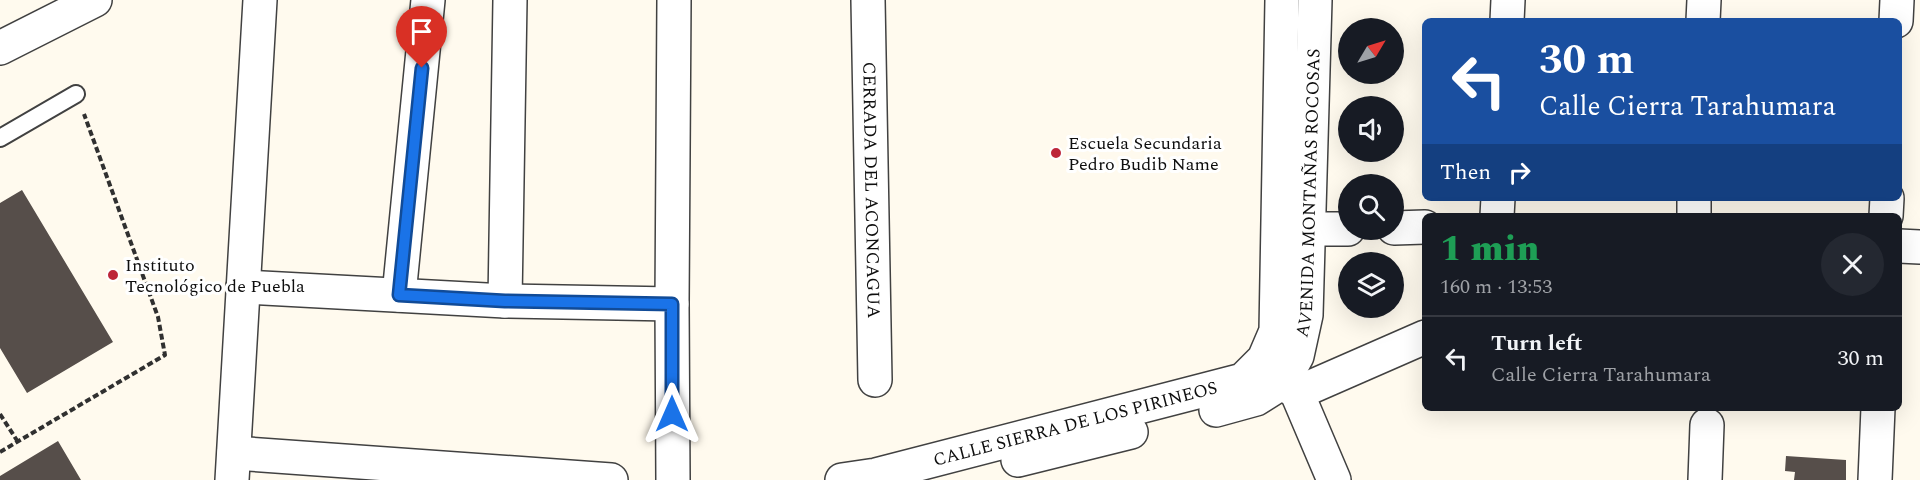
<!DOCTYPE html>
<html lang="en">
<head>
<meta charset="utf-8">
<style>
	:root { --surface:#171b24; --page:#242831; --text:#f1f3f6; --muted:#9ea1a6; --line:#363941 }
	body { margin:0; font-family:Spectral,serif; background:var(--page); color:var(--text); height:100vh; display:flex; flex-direction:column; font-size:22px; white-space:nowrap }
	* { box-sizing:border-box; margin:0 }
	p { font-size:20px; color:var(--muted) }
	.icon { flex:none; width:33px; height:33px; fill:none; stroke:currentColor; stroke-width:2; stroke-linecap:round; stroke-linejoin:round }
	.map { position:relative; flex:1; overflow:hidden }
	.panel { position:absolute; left:1422px; top:213px; width:480px; height:198px; display:flex; flex-direction:column; background:var(--surface); border-radius:9px; box-shadow:0 6px 24px #0002 }
	.panel>* { flex:none }
	.top-card { position:absolute; left:1422px; top:18px; width:480px; height:183px; border-radius:9px; box-shadow:0 6px 24px #0002; background:#1a4fa0; color:#fff; overflow:hidden }
	.needle { width:39px; rotate:52deg }
	.fabs { position:absolute; left:1338px; top:18px; display:grid; gap:12px }
	.fabs a { display:grid; place-items:center; width:66px; height:66px; border-radius:50%; background:var(--surface); box-shadow:0 6px 24px #0002; font-size:30px }
	.pin { position:absolute; display:grid; place-items:center; width:51px; height:51px; color:#fff; margin:-62px -26px; border-radius:50% 50% 50% 0; rotate:-45deg; box-shadow:0 0 6px #0007 }
	.pin .icon { rotate:45deg }
	.me { position:absolute; width:66px; margin:-33px; rotate:0deg; stroke-linejoin:round; filter:drop-shadow(0 0 4px #0008) }
	.turn { display:flex; align-items:center; gap:21px; height:126px; padding:0 18px; font-size:27px }
	.turn .icon { width:78px; height:78px; stroke-width:2.5 }
	.turn b { display:block; font-size:42px; line-height:51px }
	.then { display:flex; align-items:center; height:57px; padding:0 18px; background:#0003; gap:12px; font-size:22px }
	.round { display:grid; place-items:center; flex:none; width:63px; height:63px; border-radius:32px; background:var(--page) }
	.head { display:flex; align-items:center; justify-content:space-between; height:102px; padding:0 18px }
	h1 { font-size:36px; font-weight:800; line-height:45px; color:#1e9e55 }
	ul { padding:0; list-style:none }
	li { display:flex; align-items:center; gap:18px; height:84px; padding:0 18px; border-top:2px solid var(--line) }
	li div { flex:1 }
	li b { display:block; font-size:22px }
	li em { font-style:normal }
	.map>svg:first-child { display:block }
	.building { fill:#564e4a }
	.lines { fill:none; stroke-linecap:round; stroke-linejoin:round }
	.service-casing { stroke:#414141; stroke-width:20 }
	.minor-casing { stroke:#414141; stroke-width:36 }
	.tertiary-casing { stroke:#414141; stroke-width:36 }
	.path { stroke:#303030; stroke-width:4; stroke-dasharray:6 3; stroke-linecap:butt }
	.service { stroke:#fff; stroke-width:16 }
	.minor { stroke:#fff; stroke-width:33 }
	.tertiary { stroke:#fff; stroke-width:33 }
	.route-casing { stroke:#114b97; stroke-width:15 }
	.route { stroke:#1a73e8; stroke-width:10 }
	.poi-dot { fill:#bd263a; stroke:#fff; stroke-width:2 }
	.labels { text-anchor:middle; dominant-baseline:central; stroke-width:6; stroke-linejoin:round; paint-order:stroke }
	.poi-label { font-size:18px; fill:#0e0e0e; stroke:#fff; text-anchor:start }
	.street-label { font-size:18px; fill:#0e0e0e; stroke:#fff }
</style>
</head>
<body>
<div class="map">
<svg width="1920" height="480" viewBox="0 0 1920 480">
	<rect width="100%" height="100%" fill="#fffaee"/>
	<path class="building" d="M22,190L113,342L27,393L0,348V203Z
		M58,441L81,480H0V476Z
		M1786,456L1846,460V480H1794L1795,472L1785,471Z"/>
	<g class="lines">
		<defs>
			<path id="service" d="M0,138L76,94"/>
			<g id="minor">
				<path id="s1" d="M868,0L875,380"/>
				<path d="M1507,21L1508,0"/>
				<path d="M1703,21L1704,0"/>
				<path d="M1896,21L1897,0"/>
				<path d="M1497,216L1498,198"/>
				<path d="M1694,216V198"/>
				<path d="M1886,216L1887,198"/>
				<path d="M1394,228L1425,227"/>
				<path d="M1310,229H1348"/>
				<path d="M1899,246L1920,247"/>
				<path d="M243,287L505,301L672,304"/>
				<path d="M399,295L428,0"/>
				<path d="M505,301L510,0"/>
				<path d="M1269,365L1283,382L1297,393L1334,480"/>
				<path d="M1297,393L1425,337"/>
				<path id="s2" d="M1216,410L1256,399L1283,382L1297,356L1306,315L1315,0"/>
				<path d="M234,453L611,480"/>
				<path d="M1018,460L1131,432"/>
				<path d="M232,480L260,0"/>
				<path d="M673,480L672,304L674,0"/>
				<path id="s3" d="M842,480L876,475L1243,380L1264,359L1276,331L1282,0"/>
				<path d="M1705,480L1707,425"/>
				<path d="M1875,480L1878,408"/>
			</g>
			<path id="tertiary" d="M0,48L95,0"/>
		</defs>
		<use href="#service" class="service-casing"/>
		<use href="#minor" class="minor-casing"/>
		<use href="#tertiary" class="tertiary-casing"/>
		<path class="path" d="M0,414L18,442
			M0,452L165,355L158,317L84,114"/>
		<use href="#service" class="service"/>
		<use href="#minor" class="minor"/>
		<use href="#tertiary" class="tertiary"/>
	</g>
	<g class="lines">
		<defs>
			<path id="route" d="M422,68L399,295L505,301L672,304V414"/>
		</defs>
		<use href="#route" class="route-casing"/>
		<use href="#route" class="route"/>
	</g>
	<g class="poi-dot">
		<circle cx="1056" cy="153" r="6"/>
		<circle cx="113" cy="275" r="6"/>
	</g>
	<g class="labels">
		<g class="poi-label">
			<text x="1068" y="143">Escuela Secundaria<tspan x="1068" dy="21">Pedro Budib Name</tspan></text>
			<text x="125" y="265">Instituto<tspan x="125" dy="21">Tecnológico de Puebla</tspan></text>
		</g>
		<g class="street-label">
			<text stroke="none"><textPath href="#s1" startOffset="190">CERRADA DEL ACONCAGUA</textPath></text>
			<text stroke="none"><textPath href="#s2" startOffset="267">AVENIDA MONTAÑAS ROCOSAS</textPath></text>
			<text stroke="none"><textPath href="#s3" startOffset="240">CALLE SIERRA DE LOS PIRINEOS</textPath></text>
		</g>
	</g>
</svg>
<div class="fabs">
<a><svg class="needle" viewBox="-14 -14 28 28"><path d="M0-13l5 13h-10z" fill="#e53935"/><path d="M0 13l5-13h-10z" fill="#9ea1a6"/></svg></a>
<a><svg class="icon" aria-label="sound" viewBox="0 0 24 24"><path d="M4 9h4l5-4v14l-5-4H4zM17 9q2 3 0 6"/></svg></a>
<a><svg class="icon" aria-label="search" viewBox="0 0 24 24"><circle cx="10" cy="10" r="6"/><path d="M15 15l6 6"/></svg></a>
<a><svg class="icon" aria-label="layers" viewBox="0 0 24 24"><path d="M12 4l9 5-9 5-9-5zM3 14l9 5 9-5"/></svg></a>
</div>
<div class="pin" style="left:422px;top:68px;background:#d93025"><svg class="icon" aria-label="arrive" viewBox="0 0 24 24"><path d="M6 21V4h12l-3 4 3 4H6"/></svg></div>
<svg class="me" style="left:672px;top:414px" viewBox="-20 -20 40 40"><path d="M0-17L14 15 0 8-14 15z" fill="#1a73e8" stroke="#fff" stroke-width="4"/></svg>
<div class="top-card">
<div class="turn"><svg class="icon" aria-label="left" viewBox="0 0 24 24"><path d="M17 20v-9H6M10 6l-5 5 5 5"/></svg><div><b>30 m</b>Calle Cierra Tarahumara</div></div>
<div class="then">Then<svg class="icon" aria-label="right" viewBox="0 0 24 24"><path d="M7 20v-9h11M14 6l5 5-5 5"/></svg></div>
</div>
<section class="panel">
<div class="head"><div><h1>1 min</h1><p>160 m · 13:53</p></div><a class="round"><svg class="icon" aria-label="close" viewBox="0 0 24 24"><path d="M6 6l12 12M18 6L6 18"/></svg></a></div>
<ul>
<li><svg class="icon" aria-label="left" viewBox="0 0 24 24"><path d="M17 20v-9H6M10 6l-5 5 5 5"/></svg><div><b>Turn left</b><p>Calle Cierra Tarahumara</p></div><em>30 m</em></li>
</ul>
</section>
</div>
</body>
</html>
